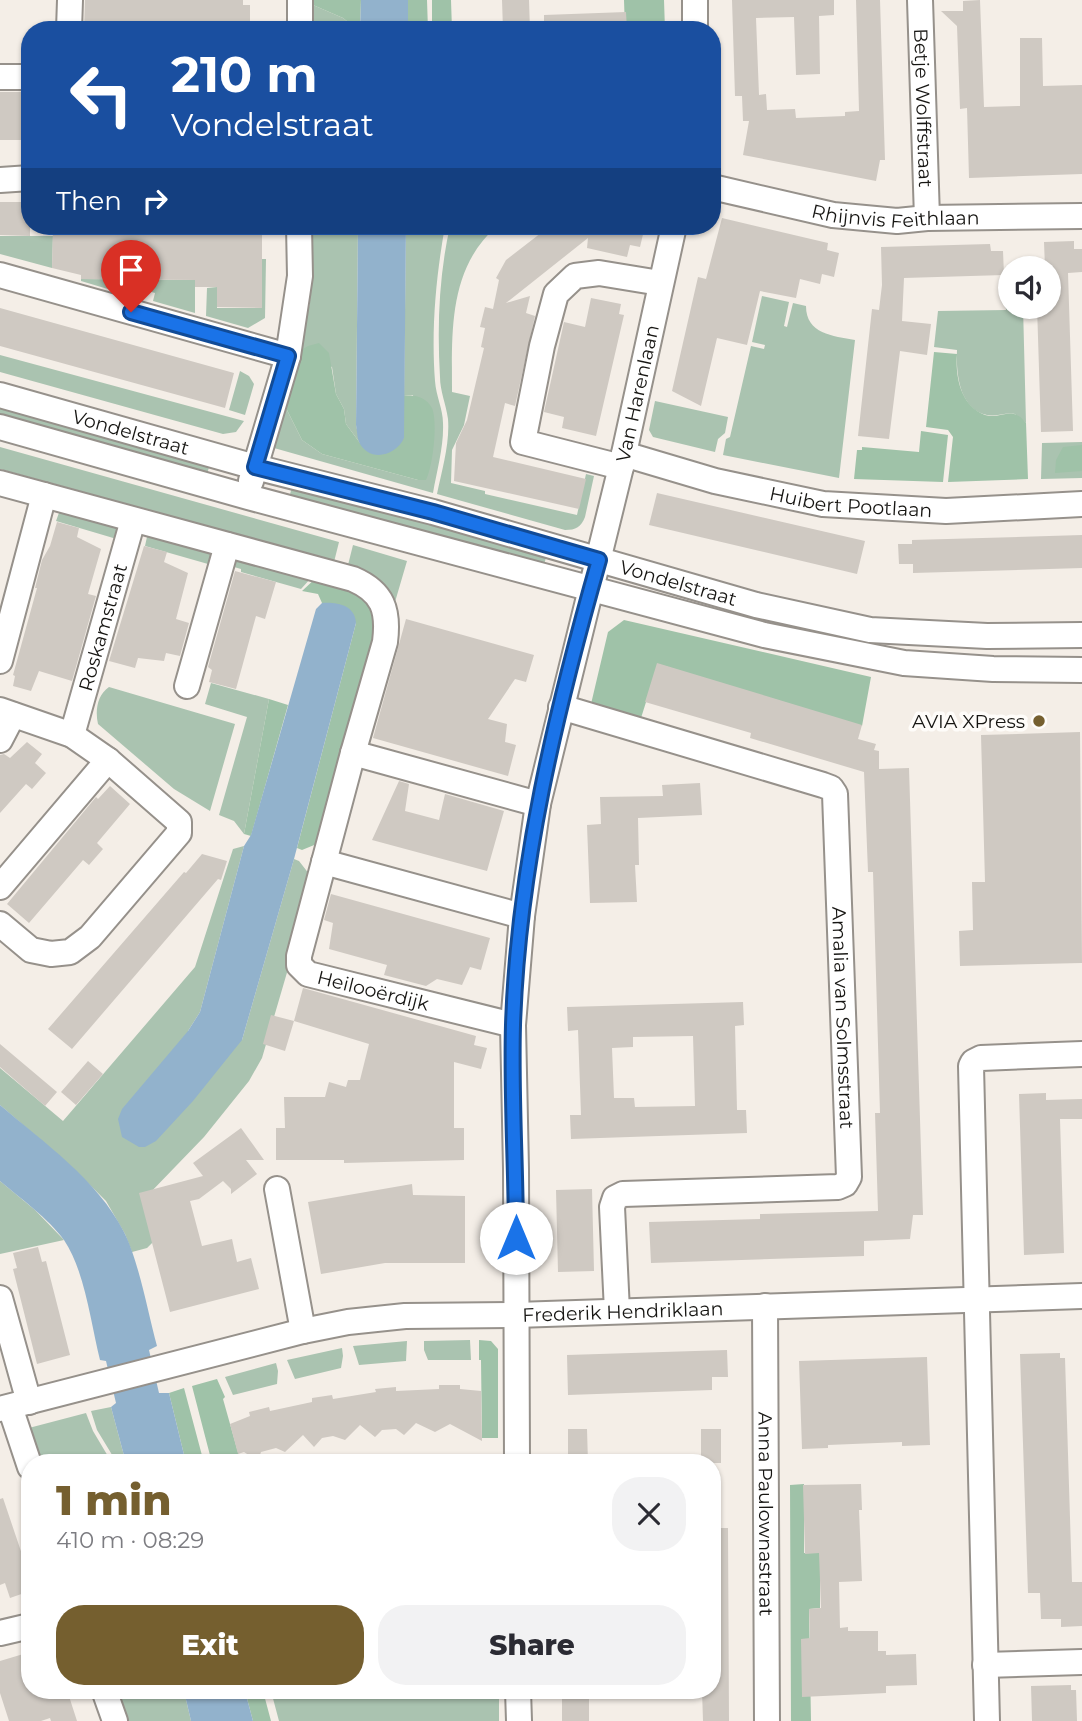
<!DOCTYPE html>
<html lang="en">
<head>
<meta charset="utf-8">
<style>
	:root { --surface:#fff; --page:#f2f2f3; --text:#2b2b33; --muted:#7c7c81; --accent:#755f2f }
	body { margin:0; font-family:Montserrat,sans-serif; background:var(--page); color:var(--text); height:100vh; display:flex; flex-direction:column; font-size:26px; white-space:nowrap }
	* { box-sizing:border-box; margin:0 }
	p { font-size:23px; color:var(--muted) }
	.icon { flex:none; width:38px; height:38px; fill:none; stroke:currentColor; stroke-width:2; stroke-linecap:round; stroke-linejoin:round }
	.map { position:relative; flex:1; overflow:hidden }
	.sheet { position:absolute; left:21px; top:1454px; width:700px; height:245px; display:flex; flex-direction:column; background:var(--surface); border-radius:28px; box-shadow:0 2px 5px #0004 }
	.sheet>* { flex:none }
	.top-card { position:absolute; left:21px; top:21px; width:700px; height:214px; border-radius:28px; box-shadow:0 2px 5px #0004; background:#1a4fa0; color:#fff; overflow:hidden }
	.fabs { position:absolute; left:998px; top:256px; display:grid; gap:14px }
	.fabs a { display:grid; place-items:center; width:63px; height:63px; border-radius:50%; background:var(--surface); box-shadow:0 2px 5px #0004; font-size:35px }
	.pin { position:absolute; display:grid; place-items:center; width:60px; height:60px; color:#fff; margin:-72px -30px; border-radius:50% 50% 50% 0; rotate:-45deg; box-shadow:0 0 7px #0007 }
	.pin .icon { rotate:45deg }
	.me { position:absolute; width:77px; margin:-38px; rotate:0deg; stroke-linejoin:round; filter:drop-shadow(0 0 5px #0008) }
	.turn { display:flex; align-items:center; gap:24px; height:147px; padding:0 35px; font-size:32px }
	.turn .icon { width:91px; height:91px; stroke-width:2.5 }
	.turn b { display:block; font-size:49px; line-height:60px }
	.then { display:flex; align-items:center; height:66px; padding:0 35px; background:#0003; gap:14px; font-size:26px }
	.round { display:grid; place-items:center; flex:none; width:74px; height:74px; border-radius:28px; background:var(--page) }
	.head { display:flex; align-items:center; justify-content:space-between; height:119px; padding:0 35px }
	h1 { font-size:42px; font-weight:800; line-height:52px; color:var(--accent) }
	.cta { display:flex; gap:14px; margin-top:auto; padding:14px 35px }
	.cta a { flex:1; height:80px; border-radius:28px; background:var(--accent); color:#fff; font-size:28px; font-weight:800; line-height:80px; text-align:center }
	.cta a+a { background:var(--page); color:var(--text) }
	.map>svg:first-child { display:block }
	.green { fill:#aac3b0 }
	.forest { fill:#9fc2a8 }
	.water { fill:#92b2cc }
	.building { fill:#cfc9c2; fill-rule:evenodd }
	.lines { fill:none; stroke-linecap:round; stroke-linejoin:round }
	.minor-casing { stroke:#96918b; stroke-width:28 }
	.minor { stroke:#fff; stroke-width:24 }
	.route-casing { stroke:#114b97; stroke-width:18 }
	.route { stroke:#1a73e8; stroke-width:12 }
	.poi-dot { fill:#755f2f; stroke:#fefcf9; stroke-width:2.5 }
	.labels { text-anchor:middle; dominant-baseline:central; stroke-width:7; stroke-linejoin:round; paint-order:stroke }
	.street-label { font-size:19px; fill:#161512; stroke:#fefcf9 }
	.poi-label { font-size:19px; fill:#161512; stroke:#fefcf9; text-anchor:end }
</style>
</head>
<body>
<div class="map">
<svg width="1082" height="1721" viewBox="0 0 1082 1721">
	<rect width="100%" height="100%" fill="#f4eee7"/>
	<path class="green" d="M313,5L343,18L348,22L347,30H313Z
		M311,226H358L356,425L360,443L346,424L344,409L336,394L332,367L298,352L310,303Z
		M406,226L430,229L435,226H445C436,276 431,330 435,381C436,396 443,409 443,423C444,446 437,470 433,493L274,448L272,443L284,404L302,440L322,454L418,480L426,479L413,395L404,396Z
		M450,226H497C448,269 452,332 452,392L470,396L464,425L452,450L451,483L485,491V494L577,515L586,474L594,476L585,517C581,527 576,530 565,530L437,494C442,470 450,443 448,419C446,404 440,391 440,377C437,326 439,275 450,226Z
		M0,236H53L52,268L0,254Z
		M262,259H266L265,318L248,328L206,316L207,288L217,287V308H261Z
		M81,279L195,280V313L153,301L155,293L141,289L138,298L81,281Z
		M1005,294H1010V306H1023L1026,423L1015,414C1006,412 996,417 987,415C959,409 956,373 957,350L934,347L938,311L1006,310Z
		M762,296L789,302L784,326L787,327L793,303L806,306C806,334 833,336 855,340L839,478L723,455L726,439L730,437L751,346L764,349L765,345L752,342Z
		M0,355L244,421L236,432L223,434L0,372Z
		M240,371L249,376L254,384L245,415L229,410Z
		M0,401L211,460L206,478L0,421Z
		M655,401L728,417L725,433L718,439L715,452L653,437L649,430Z
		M1082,442V478L1041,479L1042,443Z
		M0,447L339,542L333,566L287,552L288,548L0,469Z
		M293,483L547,554L542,572L288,502Z
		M60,510L116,525L120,540L56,521Z
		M148,532L210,548L209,553L218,556L215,566L145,546Z
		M353,545L407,561L395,602L385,599L347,569Z
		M230,553L311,578L301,589L241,572V569L227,565Z
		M211,683L269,699L244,834L234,821L219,815L247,717L205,704Z
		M109,687L235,724L210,811L174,789L98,724C95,711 97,695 109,687Z
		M244,846L200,1012L188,1031L242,1040L294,859L299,861L313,879L298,912L289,945L293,952L262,1058L249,1081L204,1137L147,1196L153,1242L147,1248L132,1252L125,1234L106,1201L73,1168L0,1105V1068L63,1121L195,967L233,849Z
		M0,1181L35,1210L64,1240L0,1254Z
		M470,1340L471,1360H428L424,1350V1341Z
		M407,1341L406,1361L359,1365L353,1346Z
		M342,1348L343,1356L341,1368L295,1379L287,1360Z
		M276,1363L278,1371L277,1384L233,1395L225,1377Z
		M111,1407L126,1463H117L97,1430L91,1411Z
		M86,1413L93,1431L112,1463H35L25,1429Z
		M110,1691H184L191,1721H120Z
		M271,1691H499V1721H279Z"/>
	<path class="forest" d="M313,0H361L360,30H347L348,22L343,18L313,5Z
		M408,0H427L428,30H408Z
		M432,0H451L452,30H432Z
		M624,0H664L665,30H625Z
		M319,343L329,353L336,394L344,409L346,424L360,443L404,438V396C415,394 426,397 432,408C438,422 433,466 426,480H418L322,454L302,440L284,404L298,352L308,346Z
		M934,352L957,354C955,377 961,406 985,415C1001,420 1012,404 1026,423L1028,479L948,482L953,437L948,430L926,427Z
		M921,431L948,435L943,482L854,479L857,450H862V447L919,452Z
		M1082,445V471L1055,473L1056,460L1063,447Z
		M317,577L347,586L381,613L324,841L302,850L297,848L356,623L329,603H322L318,594L302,591Z
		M624,620L871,677L862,726L658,664L641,718L591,704L608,632Z
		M269,699L288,705L251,836L244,834Z
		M479,1340L491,1341L498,1349V1438H482L481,1360H479Z
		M217,1379L225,1397L223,1399L241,1463H212L192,1386Z
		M184,1388L204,1463H186L169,1393Z
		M804,1484V1553H820V1608L809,1609L811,1721H791L790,1485Z
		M245,1691H263L271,1721H253Z"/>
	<path class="water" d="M361,0H408V30H360Z
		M358,226H406L404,438C396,456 369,463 359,442C357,437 357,430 356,425Z
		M322,603C337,602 355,605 356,623L294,859L242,1040L193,1101L156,1141L145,1147H139L122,1137L118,1119L122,1109L188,1031L200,1012L244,846L251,835L316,609Z
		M0,1105C44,1143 97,1179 124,1232C139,1262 148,1313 157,1346L149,1350L159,1393H169L186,1463H126L111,1407L116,1403L106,1361L100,1360C91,1324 85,1271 64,1240C49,1219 20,1198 0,1181Z
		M184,1691H245L253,1721H191Z"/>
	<path class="building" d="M85,0H243V5H250V30H84Z
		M502,0H529L530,30H503Z
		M732,0H834V15L819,16L820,74L796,75L794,17L756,18L759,95L766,94L767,110L795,109L796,118L845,116V112L859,111L856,0H880L885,160H880L876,181L743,155L749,121H743L742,96H735Z
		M980,0L984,107L1020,106V38H1042L1043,86L1082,85V174L969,178L967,108L960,109L957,26L941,11H963V1Z
		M626,12L627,30H544V15Z
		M0,92H21L22,140H0Z
		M0,202H30V236L0,235Z
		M722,218L828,243L827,250L839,253L834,277L822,274L820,284L800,279L796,298L760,291L747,345L717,338L701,406L672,391L698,277L706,279Z
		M53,226H262V308L217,307V287H195V280L81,279V275L52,268Z
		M550,226H645L640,247L630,245L627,257L587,248L588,238L506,303L530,296L526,313L535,316L515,406L505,403L493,457L586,479L579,509L454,481L456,443L467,420L484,348L481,347L485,328L480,327L485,307L493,309L499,280L496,278L506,260Z
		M1074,241V249H1082V272L1068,273L1073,431L1041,432L1037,306H1048V268H1045L1044,242Z
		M990,244L991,251H1003L1004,275L904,278L902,321L931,324L927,355L900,351L889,439L858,436L872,309L879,310L882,285L881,247Z
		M591,298L621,304L619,314L624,315L596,436L562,428L564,417L544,412L564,322L585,327Z
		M0,308L234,373L225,408L0,346Z
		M657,493L865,541L857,574L649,525Z
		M57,522L79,528L77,537L101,549L88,594L96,596L72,681L39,671L31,691L13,686L15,676L13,675L37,588H35L42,560L50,546Z
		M1082,535V568L913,573V564H899L898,544H912V540Z
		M144,546L167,552L164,562L188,573L176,619L189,623L180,656L166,653L164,661L138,658L135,668L109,661Z
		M235,571L276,582L265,619L256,616L236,689L209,682L212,670L208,667Z
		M406,619L534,655L526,682L515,679L488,719L507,724L505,742L516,745L508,776L373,738Z
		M657,663L862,725L858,739L876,744L874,750L879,751V769L909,768L923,1215H913L910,1239L864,1241V1256L651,1263L649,1222L760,1219V1214L878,1211L875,1113H880L873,872H868L864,772L750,738L751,733L645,702Z
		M1080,732L1082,963L960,966L959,931L973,930L972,882H985L981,735Z
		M27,742L42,754L35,763L46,773L32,789L26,784L0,813V755L4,754L10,758Z
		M399,781L409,784L405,811L439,820L445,794L504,811L487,871L372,840Z
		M700,783L702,815L638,818L639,865H635L637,902L590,903L587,825L601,824L600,797L663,796L662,785Z
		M110,786L130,804L97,843L103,849L89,865L83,860L29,923L7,904L96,797L98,799Z
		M202,854L227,861L221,880L218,879L72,1049L48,1029L184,872L186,873Z
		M331,894L490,938L481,970L470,967L462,985L437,979L426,986L384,975L387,965L329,949L333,923L324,920Z
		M303,988L476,1036L474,1045L487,1048L481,1069L454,1062V1128H464V1160L344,1163V1160H276V1128H285L284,1097H325L329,1082L346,1087L348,1080H360L369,1044L294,1021Z
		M743,1002L744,1025L735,1026L737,1110H746L747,1133L571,1139L570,1115H581L578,1030L568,1031L567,1007ZM693,1036L695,1106L635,1107L634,1098H614L612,1048L633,1047V1037Z
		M271,1015L294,1021L285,1051L263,1044Z
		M0,1044L57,1092L45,1106L0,1067Z
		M88,1061L103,1074L76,1105L61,1092Z
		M1046,1093V1100L1082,1099V1119H1060L1064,1253L1024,1255L1019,1094Z
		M241,1128L264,1160H246L257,1174L231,1194V1189L223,1181L199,1199L190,1201L202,1246L232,1239L237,1262L251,1258L259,1289L170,1312L139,1193L203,1176L193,1163Z
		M412,1184L413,1195L465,1196V1263H385L321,1274L308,1202Z
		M592,1189L594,1271L558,1272L556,1190Z
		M38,1247L42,1262L46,1261L70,1355L37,1364L13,1269L17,1268L13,1253Z
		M727,1350L728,1377H712V1390L568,1395L567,1355Z
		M1060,1353V1358H1065L1072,1582H1082V1626L1061,1627V1619H1041L1040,1593H1028L1020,1354Z
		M927,1357L930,1445L902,1446V1442L828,1445V1448L802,1449L799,1361Z
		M439,1385H460V1389L481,1391L482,1441L450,1424L435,1432L416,1423L404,1435L396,1429L382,1430L375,1437L360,1425L345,1440L333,1436L322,1438L314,1447L303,1435L285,1452L276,1448L261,1452L258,1461L244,1452L238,1454L230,1424L250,1416L249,1412L269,1407L270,1411L312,1402V1398L332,1395L333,1399L376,1392L375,1389L396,1387V1391L439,1389Z
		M568,1429H587L588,1463H568Z
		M701,1429H721V1463H701Z
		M861,1484L862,1510H859L862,1581L839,1582L840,1628L848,1627V1631H878V1651H886V1655L916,1654L917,1685L886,1686V1693L802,1697L801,1639L810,1638L809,1609L821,1608L819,1553L805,1554L803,1485Z
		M3,1498L30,1578V1591L10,1598L5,1583L0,1585V1499Z
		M712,1528H728L729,1721H703L702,1690H712Z
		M30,1652V1690H67L77,1721H51L50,1718L41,1721H9L0,1693V1661Z
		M1071,1685V1690H1076L1077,1721H1032L1031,1686Z
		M562,1690H589V1721H562Z"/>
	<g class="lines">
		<defs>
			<g id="minor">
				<path d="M695,0V30"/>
				<path id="s1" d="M920,0L927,218"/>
				<path d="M69,30L70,0"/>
				<path d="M300,30V0"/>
				<path d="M0,77H30"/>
				<path d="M0,180L30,178"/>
				<path id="s2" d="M712,187L833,215L897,221L927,218L1082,216"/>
				<path d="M0,275L288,356"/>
				<path id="s3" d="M0,395L255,467L433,512L756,605L870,630L987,636L1082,635"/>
				<path d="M0,427L248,497L764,635L904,663L993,669L1082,670"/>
				<path id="s4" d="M624,454L715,481L823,504L946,511L1082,504"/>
				<path d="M621,467L523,442L542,346L556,294L575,276L599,273L660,283"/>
				<path d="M251,481L288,356L300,276L299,226"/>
				<path id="s5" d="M0,483L353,579C383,592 389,610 385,642L353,753L299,956V965L308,974L513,1025"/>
				<path d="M0,661L44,495"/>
				<path d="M187,686L227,545"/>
				<path id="s6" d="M561,707L823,785L831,788L835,794L849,1177L845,1184L838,1187L623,1194L615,1198L612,1207L617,1311"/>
				<path d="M0,710L72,735L108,760L179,822V833L90,937L70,952L51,954L31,950L0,924"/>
				<path id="s7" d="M72,735L133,520"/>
				<path d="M0,740L13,715"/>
				<path d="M353,753L538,804"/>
				<path d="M324,862L522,916"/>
				<path d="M0,887L108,760"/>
				<path d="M277,1189L303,1331"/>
				<path d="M0,1298L29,1402"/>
				<path id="s8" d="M765,1306L767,1721"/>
				<path d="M10,1407L30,1467"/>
				<path id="s9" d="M0,1409L303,1331L348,1322L405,1316L516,1315L1082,1296"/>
				<path id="s10" d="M517,1463L516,1169L513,1025L522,916L538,804L621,467L674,226"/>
				<path d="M0,1633L30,1626"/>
				<path d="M985,1665L1082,1662"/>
				<path d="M104,1690L115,1721"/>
				<path d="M518,1690L519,1721"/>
				<path d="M987,1721L971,1066L973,1062L981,1058L1082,1054"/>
			</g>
		</defs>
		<use href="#minor" class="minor-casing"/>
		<use href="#minor" class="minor"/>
	</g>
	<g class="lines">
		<defs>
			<path id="route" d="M131,312L288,356L255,467L433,512L599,560C556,711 518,868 513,1025C511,1096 516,1168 516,1238"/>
		</defs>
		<use href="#route" class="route-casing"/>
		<use href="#route" class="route"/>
	</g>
	<circle class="poi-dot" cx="1039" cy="721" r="7"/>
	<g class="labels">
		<g class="street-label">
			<text stroke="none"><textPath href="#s1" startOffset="108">Betje Wolffstraat</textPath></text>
			<text stroke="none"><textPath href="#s2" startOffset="187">Rhijnvis Feithlaan</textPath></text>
			<text stroke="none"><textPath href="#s10" startOffset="1083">Van Harenlaan</textPath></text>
			<text stroke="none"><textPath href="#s3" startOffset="136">Vondelstraat</textPath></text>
			<text stroke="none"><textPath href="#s4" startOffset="233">Huibert Pootlaan</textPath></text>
			<text stroke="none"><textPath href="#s3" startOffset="704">Vondelstraat</textPath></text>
			<text stroke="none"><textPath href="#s7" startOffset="112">Roskamstraat</textPath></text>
			<text stroke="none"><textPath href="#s5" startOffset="858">Heilooërdijk</textPath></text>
			<text stroke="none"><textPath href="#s6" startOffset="513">Amalia van Solmsstraat</textPath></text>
			<text stroke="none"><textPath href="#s9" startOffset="634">Frederik Hendriklaan</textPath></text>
			<text stroke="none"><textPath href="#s8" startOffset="208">Anna Paulownastraat</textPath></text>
		</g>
		<g class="poi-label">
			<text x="1025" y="721">AVIA XPress</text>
		</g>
	</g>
</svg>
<div class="fabs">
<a><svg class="icon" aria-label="sound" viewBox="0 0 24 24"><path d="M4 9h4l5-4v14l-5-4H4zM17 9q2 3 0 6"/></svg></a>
</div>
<div class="pin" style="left:131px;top:312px;background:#d93025"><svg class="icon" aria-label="arrive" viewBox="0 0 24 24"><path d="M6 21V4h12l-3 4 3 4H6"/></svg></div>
<svg class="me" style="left:516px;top:1238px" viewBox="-20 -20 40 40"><circle r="19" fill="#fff"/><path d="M0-13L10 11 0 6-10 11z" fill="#1a73e8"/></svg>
<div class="top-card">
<div class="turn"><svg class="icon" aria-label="left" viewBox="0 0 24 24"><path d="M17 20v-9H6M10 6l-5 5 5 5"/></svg><div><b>210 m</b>Vondelstraat</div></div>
<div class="then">Then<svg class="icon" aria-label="right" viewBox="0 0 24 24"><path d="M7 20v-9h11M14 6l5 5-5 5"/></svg></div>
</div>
<section class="sheet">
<div class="head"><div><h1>1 min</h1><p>410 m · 08:29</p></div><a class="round"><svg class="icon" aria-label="close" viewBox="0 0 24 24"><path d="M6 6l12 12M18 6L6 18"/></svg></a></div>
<div class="cta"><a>Exit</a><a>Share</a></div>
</section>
</div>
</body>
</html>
